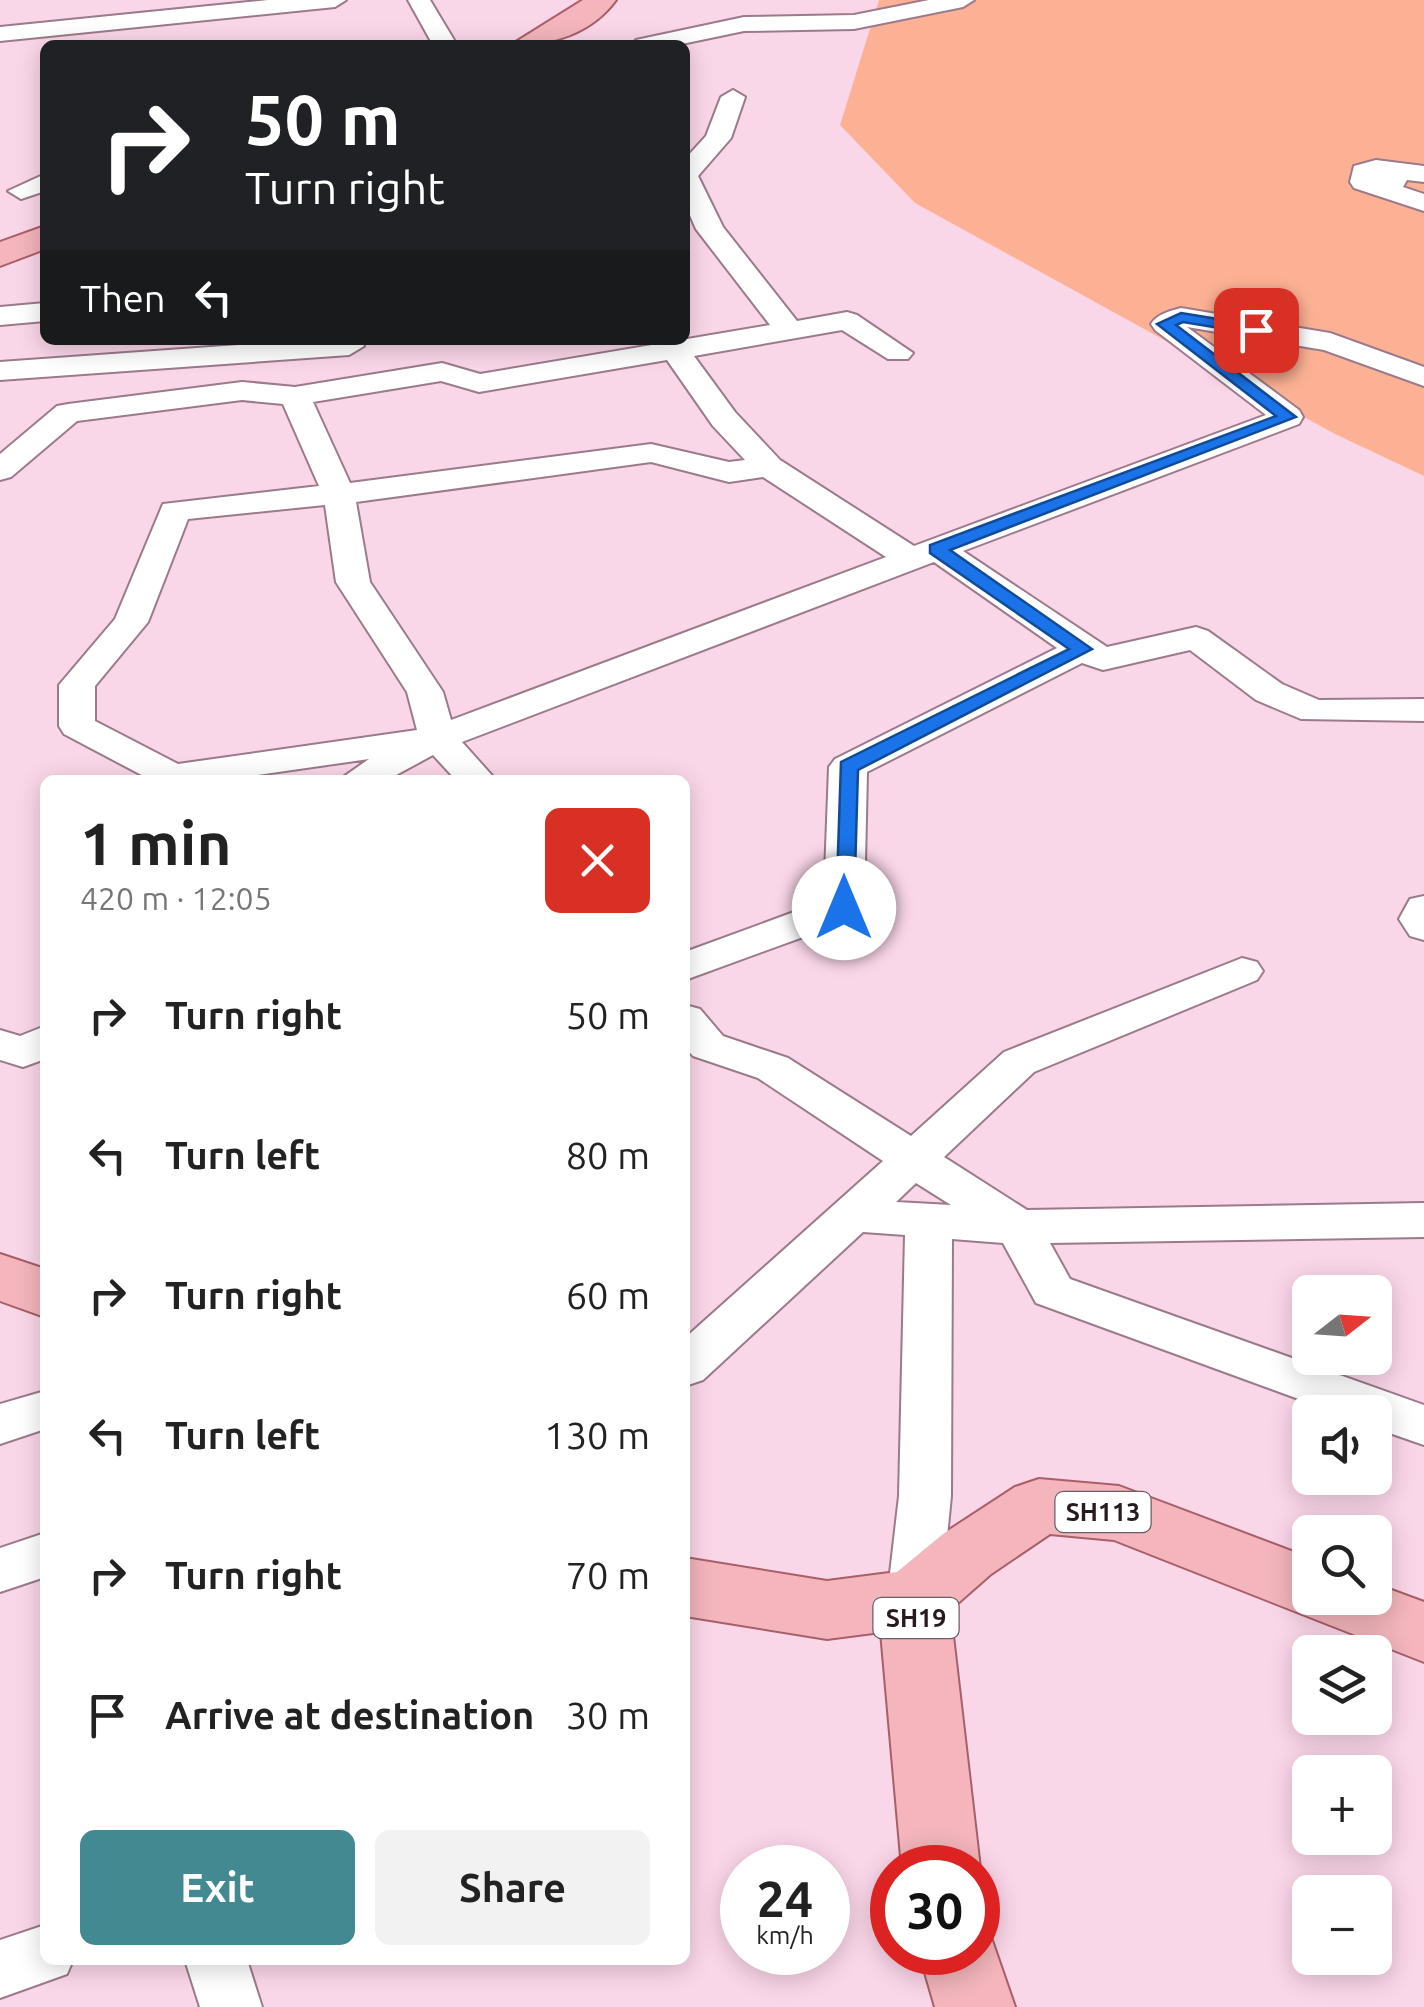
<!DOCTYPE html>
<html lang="en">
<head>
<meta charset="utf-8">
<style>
	:root { --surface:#fff; --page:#f2f2f2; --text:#222; --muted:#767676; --accent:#428992 }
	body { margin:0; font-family:Ubuntu,sans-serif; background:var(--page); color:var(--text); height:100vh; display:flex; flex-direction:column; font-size:38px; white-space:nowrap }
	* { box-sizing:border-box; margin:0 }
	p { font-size:32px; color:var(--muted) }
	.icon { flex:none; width:55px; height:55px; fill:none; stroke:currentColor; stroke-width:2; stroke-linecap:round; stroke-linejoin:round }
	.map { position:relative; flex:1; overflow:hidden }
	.details { position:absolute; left:40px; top:775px; width:650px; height:1190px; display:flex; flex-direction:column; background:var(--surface); border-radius:15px; box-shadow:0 5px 25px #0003 }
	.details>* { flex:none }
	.guide { position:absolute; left:40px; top:40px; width:650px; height:305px; border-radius:15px; box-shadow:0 5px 25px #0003; background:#202124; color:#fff; overflow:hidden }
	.needle { width:65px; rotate:73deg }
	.controls { position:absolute; left:1292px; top:1275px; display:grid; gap:20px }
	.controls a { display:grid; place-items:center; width:100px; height:100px; border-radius:15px; background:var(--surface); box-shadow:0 5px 25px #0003; font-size:50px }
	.speed { position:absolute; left:720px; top:1845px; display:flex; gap:20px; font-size:50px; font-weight:700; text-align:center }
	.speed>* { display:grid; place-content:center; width:130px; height:130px; border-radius:50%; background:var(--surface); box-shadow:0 5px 25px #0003; line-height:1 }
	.speed small { font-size:25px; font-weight:400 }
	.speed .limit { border:15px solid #d22; background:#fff; color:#111 }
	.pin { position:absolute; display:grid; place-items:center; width:85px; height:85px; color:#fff; margin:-42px; border-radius:20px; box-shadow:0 5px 15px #0006 }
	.me { position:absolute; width:110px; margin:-55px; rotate:0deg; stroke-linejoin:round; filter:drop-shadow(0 0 8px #0008) }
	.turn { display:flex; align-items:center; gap:35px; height:210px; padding:0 40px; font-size:45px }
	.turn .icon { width:130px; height:130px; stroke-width:2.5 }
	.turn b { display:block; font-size:70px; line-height:85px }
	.then { display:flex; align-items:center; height:95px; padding:0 40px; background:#0003; gap:20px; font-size:38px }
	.round { display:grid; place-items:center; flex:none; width:105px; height:105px; border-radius:15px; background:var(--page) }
	.head { display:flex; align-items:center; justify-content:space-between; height:170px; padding:0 40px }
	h1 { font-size:60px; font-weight:700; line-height:75px }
	.button { display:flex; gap:20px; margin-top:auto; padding:20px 40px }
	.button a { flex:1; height:115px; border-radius:15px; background:var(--accent); color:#fff; font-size:40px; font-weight:700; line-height:115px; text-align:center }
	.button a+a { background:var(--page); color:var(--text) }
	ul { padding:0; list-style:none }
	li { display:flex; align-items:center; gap:30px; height:140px; padding:0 40px }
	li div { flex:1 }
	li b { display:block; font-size:38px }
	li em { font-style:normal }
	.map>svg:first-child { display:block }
	.green { fill:#fdb194 }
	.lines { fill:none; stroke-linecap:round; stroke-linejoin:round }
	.minor-casing { stroke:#9b7a8b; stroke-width:4 }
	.major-casing { stroke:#a85f68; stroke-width:4 }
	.minor { fill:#fff; fill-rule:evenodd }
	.major { fill:#f4b5bc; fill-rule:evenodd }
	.route { fill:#1a73e8; stroke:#114b97; stroke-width:2.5 }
	.labels { text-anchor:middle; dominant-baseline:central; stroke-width:8; stroke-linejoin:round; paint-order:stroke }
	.shield { fill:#fff; stroke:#685f64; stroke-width:2.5 }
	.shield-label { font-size:25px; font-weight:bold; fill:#271a21 }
</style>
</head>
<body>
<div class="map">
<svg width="1424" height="2007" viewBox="0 0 1424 2007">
	<rect width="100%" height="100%" fill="#fad6e9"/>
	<path class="green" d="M879,0H1424V476L1335,434L915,203L840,125Z"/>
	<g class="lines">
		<defs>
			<path id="minor" d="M268,0H346L335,7L0,41V27Z
				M408,0H430L457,45H433Z
				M929,0H974L963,7L854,29L744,31L677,45H632L636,40L744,17L854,15Z
				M733,90L745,97L731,138L698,176L723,227L797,321L847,312L857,315L913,353L908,359H888L842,330L694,356L735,412L780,460L914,546L1266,415L1155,330L1151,324C1157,314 1170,311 1181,308L1330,333L1424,367V386L1324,350L1187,327L1299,410L1303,417L1299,424L963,551L1107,647L1196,627L1208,631L1282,684L1319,700L1424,699V721L1301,719L1256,700L1190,650L1103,670L1082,663L867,772L864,908L858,917L685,980V952L824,901L829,767L835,759L1057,648L934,562L462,742L496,780H456L433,755L387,780H339L369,759L223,780H151L64,734L59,726V685L115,619L163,504L319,486L283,404L242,400L77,421L11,477L0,480V454L57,406L68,404L242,382L295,387L442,363L480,374L770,325L696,229L685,204V159L706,136L721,97ZM667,360L713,426L745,460L729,462L651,444L350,483L313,402L441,381L479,392ZM651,462L729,482L763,477L886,557L451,720L443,692L370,582L356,502ZM325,505L336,582L407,692L417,730L178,764L95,721V686L148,622L188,519Z
				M1376,160L1424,166V182L1407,180L1403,187L1424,194V211L1354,188L1350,182L1354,166Z
				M45,174V191L21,199L8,191Z
				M45,303V321L0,325V307Z
				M310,340H360L364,346L349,355L0,380V362Z
				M1424,896V940L1410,936L1399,919L1410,899Z
				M1242,958L1257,962L1263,971L1257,980L1034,1072L944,1157L1027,1210L1424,1203V1237L1050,1243L1070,1279L1424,1405V1445L1375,1428V1412H1334L1036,1303L1003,1243L952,1239L951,1496L941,1599L933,1615L914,1621L895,1615L887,1599L899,1496L905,1235L863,1232L703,1380L685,1386V1338L883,1161L758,1078L693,1056L685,1047V1005L700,1009L723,1036L788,1058L911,1136L1004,1052ZM916,1183L951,1205L896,1202Z
				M45,1026V1059L23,1067L0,1060V1030L20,1036Z
				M45,1391V1429L0,1444V1404Z
				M45,1533V1577L0,1592V1548Z
				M45,1925V1960H73L67,1974L0,1998V1940Z
				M185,1960H247L262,2007H200Z"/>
			<path id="major" d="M583,0H616C590,35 551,45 511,45Z
				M45,226V249L0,266V242Z
				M0,1254L45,1269V1317L0,1301Z
				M1039,1479L1119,1486L1310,1558V1598H1375V1584L1424,1602V1662L1114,1540L1050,1534L991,1574L950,1610L980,1868L978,1873V1868H902L881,1632L827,1639L685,1616V1558L827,1581L897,1572L943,1534L1015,1487Z
				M978,1922L987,1926L1015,2007H935L919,1952H978Z"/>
		</defs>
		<use href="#minor" class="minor-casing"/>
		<use href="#major" class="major-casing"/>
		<use href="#minor" class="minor"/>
		<use href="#major" class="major"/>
	</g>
	<path class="route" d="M1181,313L1261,326V333L1256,334L1183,322L1176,325L1296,417L950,550L1092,649L858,770L854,908L844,914L836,912L841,762L1069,649L930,553V545L1276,416L1157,324Z"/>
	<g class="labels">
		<g class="shield">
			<rect x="1055.5" y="1492" width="95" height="40" rx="8"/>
			<rect x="873.5" y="1598" width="85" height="40" rx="8"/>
		</g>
		<g class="shield-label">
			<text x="1103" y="1512">SH113</text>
			<text x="916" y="1618">SH19</text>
		</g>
	</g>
</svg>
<div class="controls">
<a><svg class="needle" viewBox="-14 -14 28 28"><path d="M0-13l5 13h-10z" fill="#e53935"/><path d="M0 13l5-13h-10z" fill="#767676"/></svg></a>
<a><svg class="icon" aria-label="sound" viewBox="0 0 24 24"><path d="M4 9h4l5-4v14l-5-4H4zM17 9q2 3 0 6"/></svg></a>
<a><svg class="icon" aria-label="search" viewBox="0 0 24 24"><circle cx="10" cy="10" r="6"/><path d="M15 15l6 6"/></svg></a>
<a><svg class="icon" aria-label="layers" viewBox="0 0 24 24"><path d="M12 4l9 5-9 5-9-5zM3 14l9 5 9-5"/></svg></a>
<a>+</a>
<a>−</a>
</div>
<div class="speed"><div>24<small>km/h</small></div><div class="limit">30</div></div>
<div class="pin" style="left:1256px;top:330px;background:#d93025"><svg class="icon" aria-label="arrive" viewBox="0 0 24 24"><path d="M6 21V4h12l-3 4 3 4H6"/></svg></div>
<svg class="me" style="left:844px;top:908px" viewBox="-20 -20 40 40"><circle r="19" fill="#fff"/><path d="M0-13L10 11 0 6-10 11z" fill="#1a73e8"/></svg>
<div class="guide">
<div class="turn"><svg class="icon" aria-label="right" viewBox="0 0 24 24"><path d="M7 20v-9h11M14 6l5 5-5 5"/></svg><div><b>50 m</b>Turn right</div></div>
<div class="then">Then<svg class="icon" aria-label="left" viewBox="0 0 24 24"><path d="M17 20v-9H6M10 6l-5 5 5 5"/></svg></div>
</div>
<section class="details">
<div class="head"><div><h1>1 min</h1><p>420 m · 12:05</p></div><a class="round" style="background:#d93025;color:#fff"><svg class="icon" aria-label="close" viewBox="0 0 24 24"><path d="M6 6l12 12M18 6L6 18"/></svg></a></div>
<ul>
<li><svg class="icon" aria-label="right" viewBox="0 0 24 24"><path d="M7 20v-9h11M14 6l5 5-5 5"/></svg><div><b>Turn right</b></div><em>50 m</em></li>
<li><svg class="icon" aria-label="left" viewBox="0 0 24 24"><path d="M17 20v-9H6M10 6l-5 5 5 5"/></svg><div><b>Turn left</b></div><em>80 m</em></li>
<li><svg class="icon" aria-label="right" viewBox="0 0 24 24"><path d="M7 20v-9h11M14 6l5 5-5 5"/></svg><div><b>Turn right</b></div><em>60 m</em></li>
<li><svg class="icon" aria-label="left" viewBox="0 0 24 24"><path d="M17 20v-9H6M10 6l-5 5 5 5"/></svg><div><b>Turn left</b></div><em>130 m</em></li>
<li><svg class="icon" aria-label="right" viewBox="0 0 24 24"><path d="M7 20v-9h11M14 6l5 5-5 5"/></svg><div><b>Turn right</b></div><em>70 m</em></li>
<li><svg class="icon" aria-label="arrive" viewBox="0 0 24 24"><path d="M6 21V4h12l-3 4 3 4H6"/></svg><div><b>Arrive at destination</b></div><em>30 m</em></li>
</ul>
<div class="button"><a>Exit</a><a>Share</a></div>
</section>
</div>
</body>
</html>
